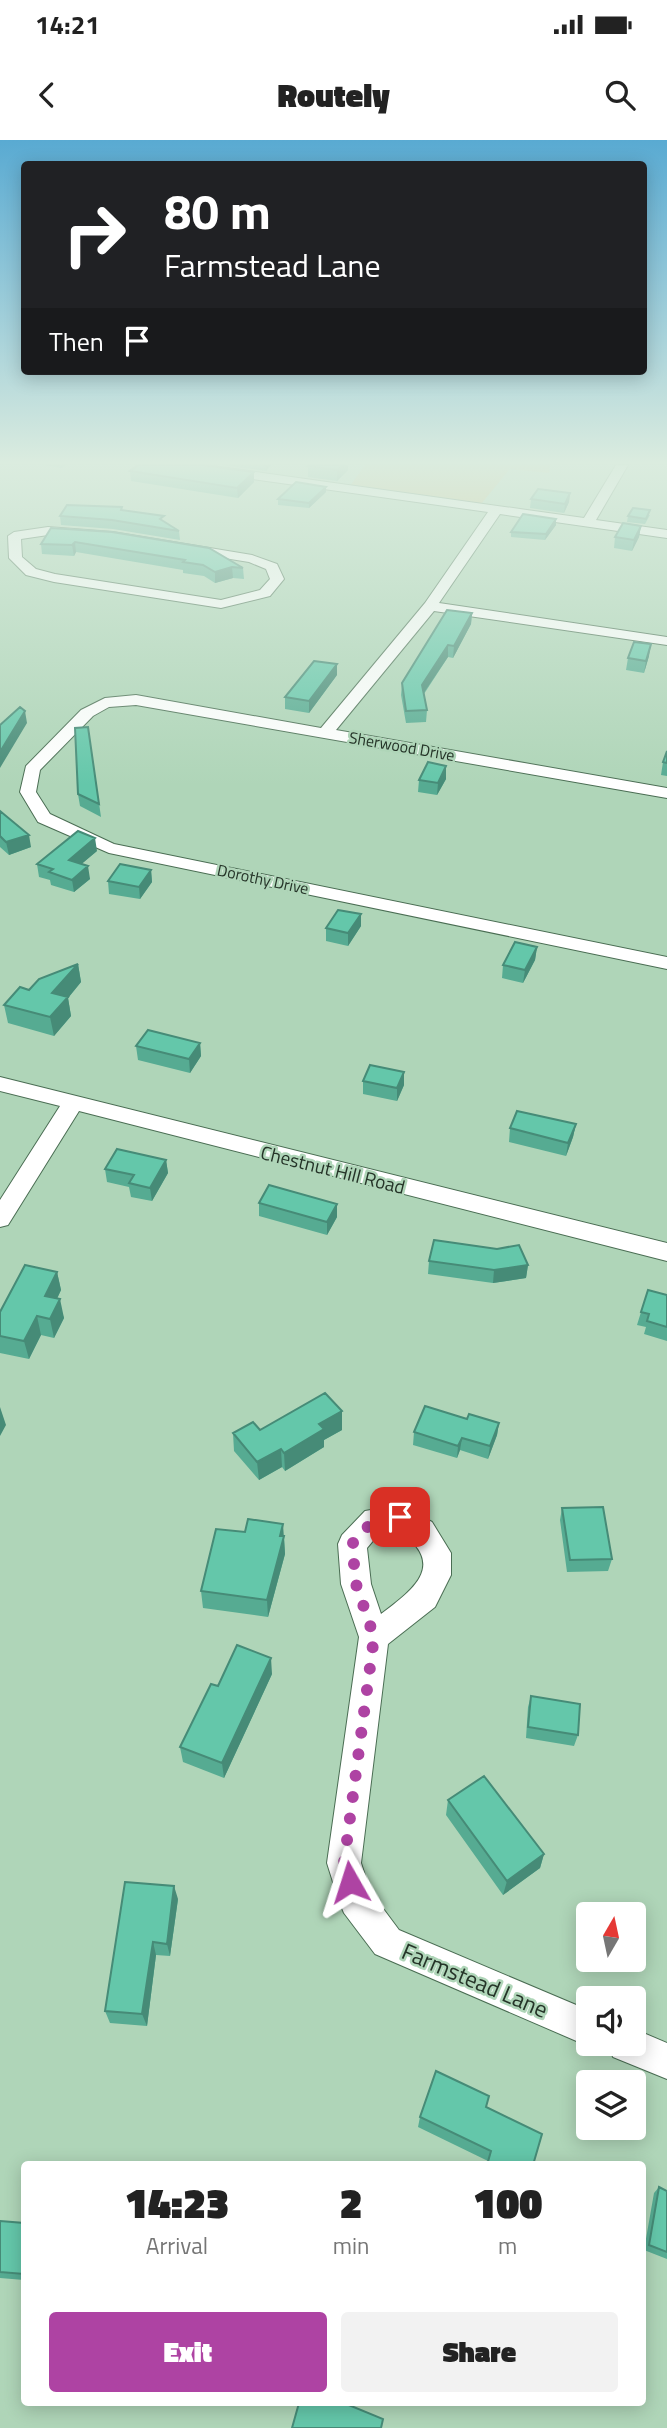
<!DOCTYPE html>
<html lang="en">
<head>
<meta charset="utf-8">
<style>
	:root { --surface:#fff; --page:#f2f2f2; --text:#222; --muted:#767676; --accent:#ae43a3 }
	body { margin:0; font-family:"Titillium Web",sans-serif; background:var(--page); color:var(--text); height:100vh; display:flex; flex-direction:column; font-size:26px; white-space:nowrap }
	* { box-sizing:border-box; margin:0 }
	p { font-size:23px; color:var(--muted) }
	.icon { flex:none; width:38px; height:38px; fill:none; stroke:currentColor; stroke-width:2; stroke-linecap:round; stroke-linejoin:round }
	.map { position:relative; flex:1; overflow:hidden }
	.details { position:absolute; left:21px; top:2021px; width:625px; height:245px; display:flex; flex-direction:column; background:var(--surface); border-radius:7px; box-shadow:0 4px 18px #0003 }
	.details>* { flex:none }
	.hud { position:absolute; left:21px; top:21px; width:626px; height:214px; border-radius:7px; box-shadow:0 4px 18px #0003; background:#202124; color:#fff; overflow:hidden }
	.needle { width:46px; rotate:9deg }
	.buttons { position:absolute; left:576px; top:1762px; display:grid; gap:14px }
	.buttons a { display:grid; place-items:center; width:70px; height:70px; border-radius:7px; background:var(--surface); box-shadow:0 4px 18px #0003; font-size:35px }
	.pin { position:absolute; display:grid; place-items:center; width:60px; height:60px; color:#fff; margin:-30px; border-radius:14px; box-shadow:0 4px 10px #0006 }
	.me { position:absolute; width:77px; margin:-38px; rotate:354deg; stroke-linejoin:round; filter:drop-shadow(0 0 5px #0008) }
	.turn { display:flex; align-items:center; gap:24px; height:147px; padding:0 28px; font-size:32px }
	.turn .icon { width:91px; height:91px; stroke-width:2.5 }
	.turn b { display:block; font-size:49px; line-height:60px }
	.then { display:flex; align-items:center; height:66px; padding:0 28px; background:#0003; gap:14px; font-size:26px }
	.eta { display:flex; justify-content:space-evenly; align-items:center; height:119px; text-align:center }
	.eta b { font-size:42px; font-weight:800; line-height:49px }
	.button { display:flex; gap:14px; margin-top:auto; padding:14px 28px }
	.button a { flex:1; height:80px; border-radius:7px; background:var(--accent); color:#fff; font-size:28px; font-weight:800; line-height:80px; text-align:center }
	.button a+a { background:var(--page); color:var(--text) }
	.status { display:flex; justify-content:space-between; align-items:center; height:49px; padding:0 35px; background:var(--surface); direction:ltr }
	.status svg { height:19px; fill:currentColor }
	header { display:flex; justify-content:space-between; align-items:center; height:91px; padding:0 28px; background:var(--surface); font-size:32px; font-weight:800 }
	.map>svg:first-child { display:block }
	.green { fill:#d1bb7b }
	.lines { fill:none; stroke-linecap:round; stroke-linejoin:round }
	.minor-casing { stroke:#4a6d53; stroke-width:2 }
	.minor { fill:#fff; fill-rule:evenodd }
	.wall { fill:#56ab92 }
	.shaded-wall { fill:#468b77 }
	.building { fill:#64c7aa; stroke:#468b77; stroke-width:2 }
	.route { stroke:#ae43a3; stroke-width:12; stroke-dasharray:0 21.6 }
	.labels { text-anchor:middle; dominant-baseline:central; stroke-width:5; stroke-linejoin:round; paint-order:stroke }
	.far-street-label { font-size:16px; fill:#253428; stroke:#afd5b8 }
	.street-label { font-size:19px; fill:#253428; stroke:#afd5b8 }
	.near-street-label { font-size:23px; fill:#253428; stroke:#afd5b8 }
</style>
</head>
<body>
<div class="status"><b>14:21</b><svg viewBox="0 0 49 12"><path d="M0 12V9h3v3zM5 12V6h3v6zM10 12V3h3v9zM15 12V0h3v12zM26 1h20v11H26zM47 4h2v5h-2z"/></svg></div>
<header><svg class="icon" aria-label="back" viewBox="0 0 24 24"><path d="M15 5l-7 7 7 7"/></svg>Routely<svg class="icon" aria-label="search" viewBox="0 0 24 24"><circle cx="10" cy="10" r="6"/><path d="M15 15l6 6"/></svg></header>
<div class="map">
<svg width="667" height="2288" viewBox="0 0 667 2288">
	<rect width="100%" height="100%" fill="#afd5b8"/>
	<path class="green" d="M365,325H550L549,333L510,329L481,364L350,346Z"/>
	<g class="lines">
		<defs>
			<path id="minor" d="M175,325H205L584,378L616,325H628L596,380L667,390V398L500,374L439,463L667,497V505L434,471L336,590L667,648V658L136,565L109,567L93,576L40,630L36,652L50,674L114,704L667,817V829L109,713L38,682L20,652L26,626L81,570L105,558L136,555L321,588L425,463L488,372L181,329Z
				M48,387L113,392L252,415L277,424L284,439L270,456L221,468L54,442L26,435L9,418L8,396L14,392ZM48,395L113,400L249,422L266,429L270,439L260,450L221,460L55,434L36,429L22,417L21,399Z
				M0,937L667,1103V1121L79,971L8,1085L0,1087V1060L60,966L0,951Z
				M400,1365L432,1382L451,1413V1435L435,1467L388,1504L361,1723L370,1751L399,1790L588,1870V1904H593L588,1906L375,1814L344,1773L339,1761L327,1723L359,1497L341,1444L338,1404L342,1395L365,1371ZM396,1389C448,1423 416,1448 381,1474L371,1444L367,1408L382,1390Z
				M634,1889L667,1903V1939L613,1917L608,1904H634Z"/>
		</defs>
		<use href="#minor" class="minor-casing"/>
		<use href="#minor" class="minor"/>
	</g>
	<path class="wall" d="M44,325H66L62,328Z
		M223,325H271L266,331Z
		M308,326L348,330L337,341L308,337Z
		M130,331L254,332V342L238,358L131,341Z
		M326,347V352L309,368L278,365V359Z
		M570,353L569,362L564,373L530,368L531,359Z
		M123,370L164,382L179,391L180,400L113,389L61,385L60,376Z
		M650,375L645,384L627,382L628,376Z
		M556,379V385L545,400L511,397V392Z
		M641,386L639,397L632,411L614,408L615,397Z
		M51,388L243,428L244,439L233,438L215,443L204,436L183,433V430L76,412L74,416L42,414L41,404Z
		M472,473L471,484L453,518L448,517L424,554L427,570L426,582L406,583L401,555L402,543Z
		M649,516L644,533L626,530L628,518Z
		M337,535L309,573L285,569V557Z
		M88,587L101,677L80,666L78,654Z
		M667,611V636L661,635L663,622Z
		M446,639L437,655L418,652L419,640Z
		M0,671L31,707L9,715L0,707Z
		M97,711L81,724L90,739L74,752L51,745L50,740L39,737L37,724Z
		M151,730L152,742L140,759L109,754L108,741Z
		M361,774V786L348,806L326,801V788Z
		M537,807L535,820L523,843L502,838L503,825Z
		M78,824L81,842L68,858L71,876L54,896L8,883L4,865L29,850Z
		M200,903L201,916L190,933L138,920L136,906Z
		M363,941L404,945L397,961L363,954Z
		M576,984L573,997L566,1016L509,1002L510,988Z
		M166,1020L168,1033L152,1061L131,1057L129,1047L107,1042L105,1029Z
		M259,1063L337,1077L327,1095L259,1076Z
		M429,1121L528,1125L526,1138L493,1143L428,1134Z
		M57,1132L61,1150L57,1159L64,1178L54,1198L41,1195L29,1219L0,1213V1172Z
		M667,1155V1201L644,1194L646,1187L637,1185L641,1172Z
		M467,1279L499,1283L497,1295L488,1319L460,1310L457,1318L413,1305L414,1292Z
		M260,1290H342L324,1300V1307L285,1331L282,1327L259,1340L234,1311L233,1293Z
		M562,1368L612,1419L608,1431L567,1432L560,1380Z
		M284,1396L285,1414L268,1477L203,1468L201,1451Z
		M272,1534L224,1638L183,1622L180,1607L218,1546Z
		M531,1556L578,1595L574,1606L526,1598L528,1567Z
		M448,1660L544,1714L540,1728L503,1755L446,1675Z
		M178,1759L170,1816L156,1815L147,1886L110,1883L105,1871Z
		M420,1977L533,2025H486L488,2021L418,1987Z
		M659,2047L667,2051V2119L644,2110L654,2053Z
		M0,2081L24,2083V2140L0,2138Z"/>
	<path class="shaded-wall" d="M265,325H271L266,331Z
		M343,325H348V330L337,341V330Z
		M254,332V342L238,358L237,348Z
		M326,347V352L309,368V363Z
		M570,353L569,362L564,373L565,364Z
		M556,379V385L545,400L546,394Z
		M641,386L639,397L632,411L634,400Z
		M75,402L76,412L74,416L72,405Z
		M232,427L233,438L215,443V432Z
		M472,473L471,484L453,518L454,506Z
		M651,504L649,516L644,533L646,521Z
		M448,505V517L421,557L422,545Z
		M337,524V535L309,573V561Z
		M25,571L27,583L0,628V612Z
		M446,626V639L437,655L438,643Z
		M29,695L31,707L9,715L6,702Z
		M95,698L97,711L71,733L69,720Z
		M88,726L90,739L74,752L72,740Z
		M151,730L152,742L140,759L139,747Z
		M361,774V786L348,806V793Z
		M537,807L535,820L523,843L525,830Z
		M78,824L81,842L68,858L71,876L54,896L50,877L52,853Z
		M200,903L201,916L190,933L189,919Z
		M404,932V945L397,961V948Z
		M576,984L573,997L566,1016L568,1003Z
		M166,1020L168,1033L152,1061L150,1048Z
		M337,1064V1077L327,1095V1082Z
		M528,1125L526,1138L493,1143L494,1130Z
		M57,1132L61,1150L49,1175L45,1156Z
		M60,1159L64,1178L54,1198L50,1179Z
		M37,1176L41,1195L29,1219L24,1201Z
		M0,1267L6,1285L0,1296Z
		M342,1271V1290L324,1300V1307L285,1331L284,1313L319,1284Z
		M499,1283L497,1295L488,1319L490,1306Z
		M462,1298L460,1310L457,1318L458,1306Z
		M281,1309L282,1327L259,1340L257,1322Z
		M283,1384L285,1414L268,1477L267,1460Z
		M271,1518L272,1534L224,1638L222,1623Z
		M544,1714L540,1728L503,1755L507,1741Z
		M174,1746L178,1759L170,1816L167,1804Z
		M153,1802L156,1815L147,1886L142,1874Z"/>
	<path class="building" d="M138,325H201L254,332L237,348L130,331Z
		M310,325H343L337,330L308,326Z
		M296,342L326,347L309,363L278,359Z
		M538,349L570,353L565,364L531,359Z
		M67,365L122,367L121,370L164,376L160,379L179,391L112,380L60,376Z
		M633,368L650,370L646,379L628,376Z
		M523,374L556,379L546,394L511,392Z
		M623,383L641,386L634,400L615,397Z
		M51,388L112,392L209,408L243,428L232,427L215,432L203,425L183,422L185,420L75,402L72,405L41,404Z
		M447,470L472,473L454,506L448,505L422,545L427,570L406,571L402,543Z
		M634,502L651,504L646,521L628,518Z
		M314,521L337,524L309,561L285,557Z
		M20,567L25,571L0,612V585Z
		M88,587L99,664L78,654L75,588Z
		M667,611V623L663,622Z
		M428,622L446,626L438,643L419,640Z
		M0,671L29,695L6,702L0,696Z
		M78,691L95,698L69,720L88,726L72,740L49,732L53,729L37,724Z
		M120,724L151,730L139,747L108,741Z
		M338,770L361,774L348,793L326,788Z
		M515,802L537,807L525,830L503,825Z
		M78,824L52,853L68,857L50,877L4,865L20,847L29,850L39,839Z
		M148,890L200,903L189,919L136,906Z
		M370,925L404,932L397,948L363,941Z
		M517,971L576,984L568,1003L510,988Z
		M117,1009L166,1020L150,1048L129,1043L134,1035L105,1029Z
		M269,1045L337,1064L327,1082L259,1063Z
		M434,1100L497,1109L519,1105L528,1125L494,1130L429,1121Z
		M25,1125L57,1132L45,1156L60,1159L50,1179L37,1176L24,1201L0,1196V1172Z
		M648,1150L667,1155V1187L647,1181L649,1174L641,1172Z
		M325,1253L342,1271L319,1284L324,1289L284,1313L281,1309L257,1322L233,1293L253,1282L260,1290Z
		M425,1266L467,1279L469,1274L499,1283L490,1306L462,1298L458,1306L414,1292Z
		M603,1367L612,1419L570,1420L562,1368Z
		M248,1379L283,1384L280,1396H284L267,1460L201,1451L216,1389L245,1392Z
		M237,1505L271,1518L222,1623L180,1607L211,1544L218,1546Z
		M531,1556L580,1564L578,1595L528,1587Z
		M484,1636L544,1714L507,1741L448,1660Z
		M125,1742L174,1746L167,1804L153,1802L142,1874L105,1871Z
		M436,1931L489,1956L486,1967L542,1994L533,2025H487L491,2011L420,1977Z
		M659,2047L667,2051V2112L649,2105Z
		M0,2081L24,2083V2134L0,2132Z
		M299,2263H344L383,2279L381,2288H292Z"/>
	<linearGradient id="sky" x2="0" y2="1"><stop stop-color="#59aad2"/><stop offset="0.5" stop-color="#dbecdf"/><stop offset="1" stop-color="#dbecdf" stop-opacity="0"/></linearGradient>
	<rect width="667" height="645" fill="url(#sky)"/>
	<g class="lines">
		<path class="route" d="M350,1742L344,1723L374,1497L356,1444L352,1404L375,1379L400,1377"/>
	</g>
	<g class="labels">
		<g class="far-street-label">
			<text transform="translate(402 606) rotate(10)">Sherwood Drive</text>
			<text transform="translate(263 739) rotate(12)">Dorothy Drive</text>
		</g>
		<g class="street-label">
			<text transform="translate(333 1029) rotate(14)">Chestnut Hill Road</text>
		</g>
		<g class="near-street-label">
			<text transform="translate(475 1840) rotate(23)">Farmstead Lane</text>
		</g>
	</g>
</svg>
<div class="buttons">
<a><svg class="needle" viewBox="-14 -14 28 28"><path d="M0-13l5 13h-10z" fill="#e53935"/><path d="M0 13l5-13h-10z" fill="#767676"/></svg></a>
<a><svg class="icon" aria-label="sound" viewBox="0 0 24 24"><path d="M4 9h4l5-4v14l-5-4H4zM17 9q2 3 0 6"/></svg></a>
<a><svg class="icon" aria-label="layers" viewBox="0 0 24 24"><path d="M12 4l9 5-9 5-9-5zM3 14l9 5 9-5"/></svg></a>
</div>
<div class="pin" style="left:400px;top:1377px;background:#d93025"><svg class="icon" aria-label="arrive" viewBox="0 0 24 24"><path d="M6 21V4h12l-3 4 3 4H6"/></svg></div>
<svg class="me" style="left:350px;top:1742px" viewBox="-20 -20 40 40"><path d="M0-17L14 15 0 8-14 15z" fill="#ae43a3" stroke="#fff" stroke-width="4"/></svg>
<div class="hud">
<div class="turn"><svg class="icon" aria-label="right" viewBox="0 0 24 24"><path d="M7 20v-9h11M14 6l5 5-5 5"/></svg><div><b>80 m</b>Farmstead Lane</div></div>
<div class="then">Then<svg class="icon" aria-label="arrive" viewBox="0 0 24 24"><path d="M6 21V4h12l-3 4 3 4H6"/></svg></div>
</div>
<section class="details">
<div class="eta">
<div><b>14:23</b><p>Arrival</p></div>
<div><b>2</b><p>min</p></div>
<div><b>100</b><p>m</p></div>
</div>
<div class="button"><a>Exit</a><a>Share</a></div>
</section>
</div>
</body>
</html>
